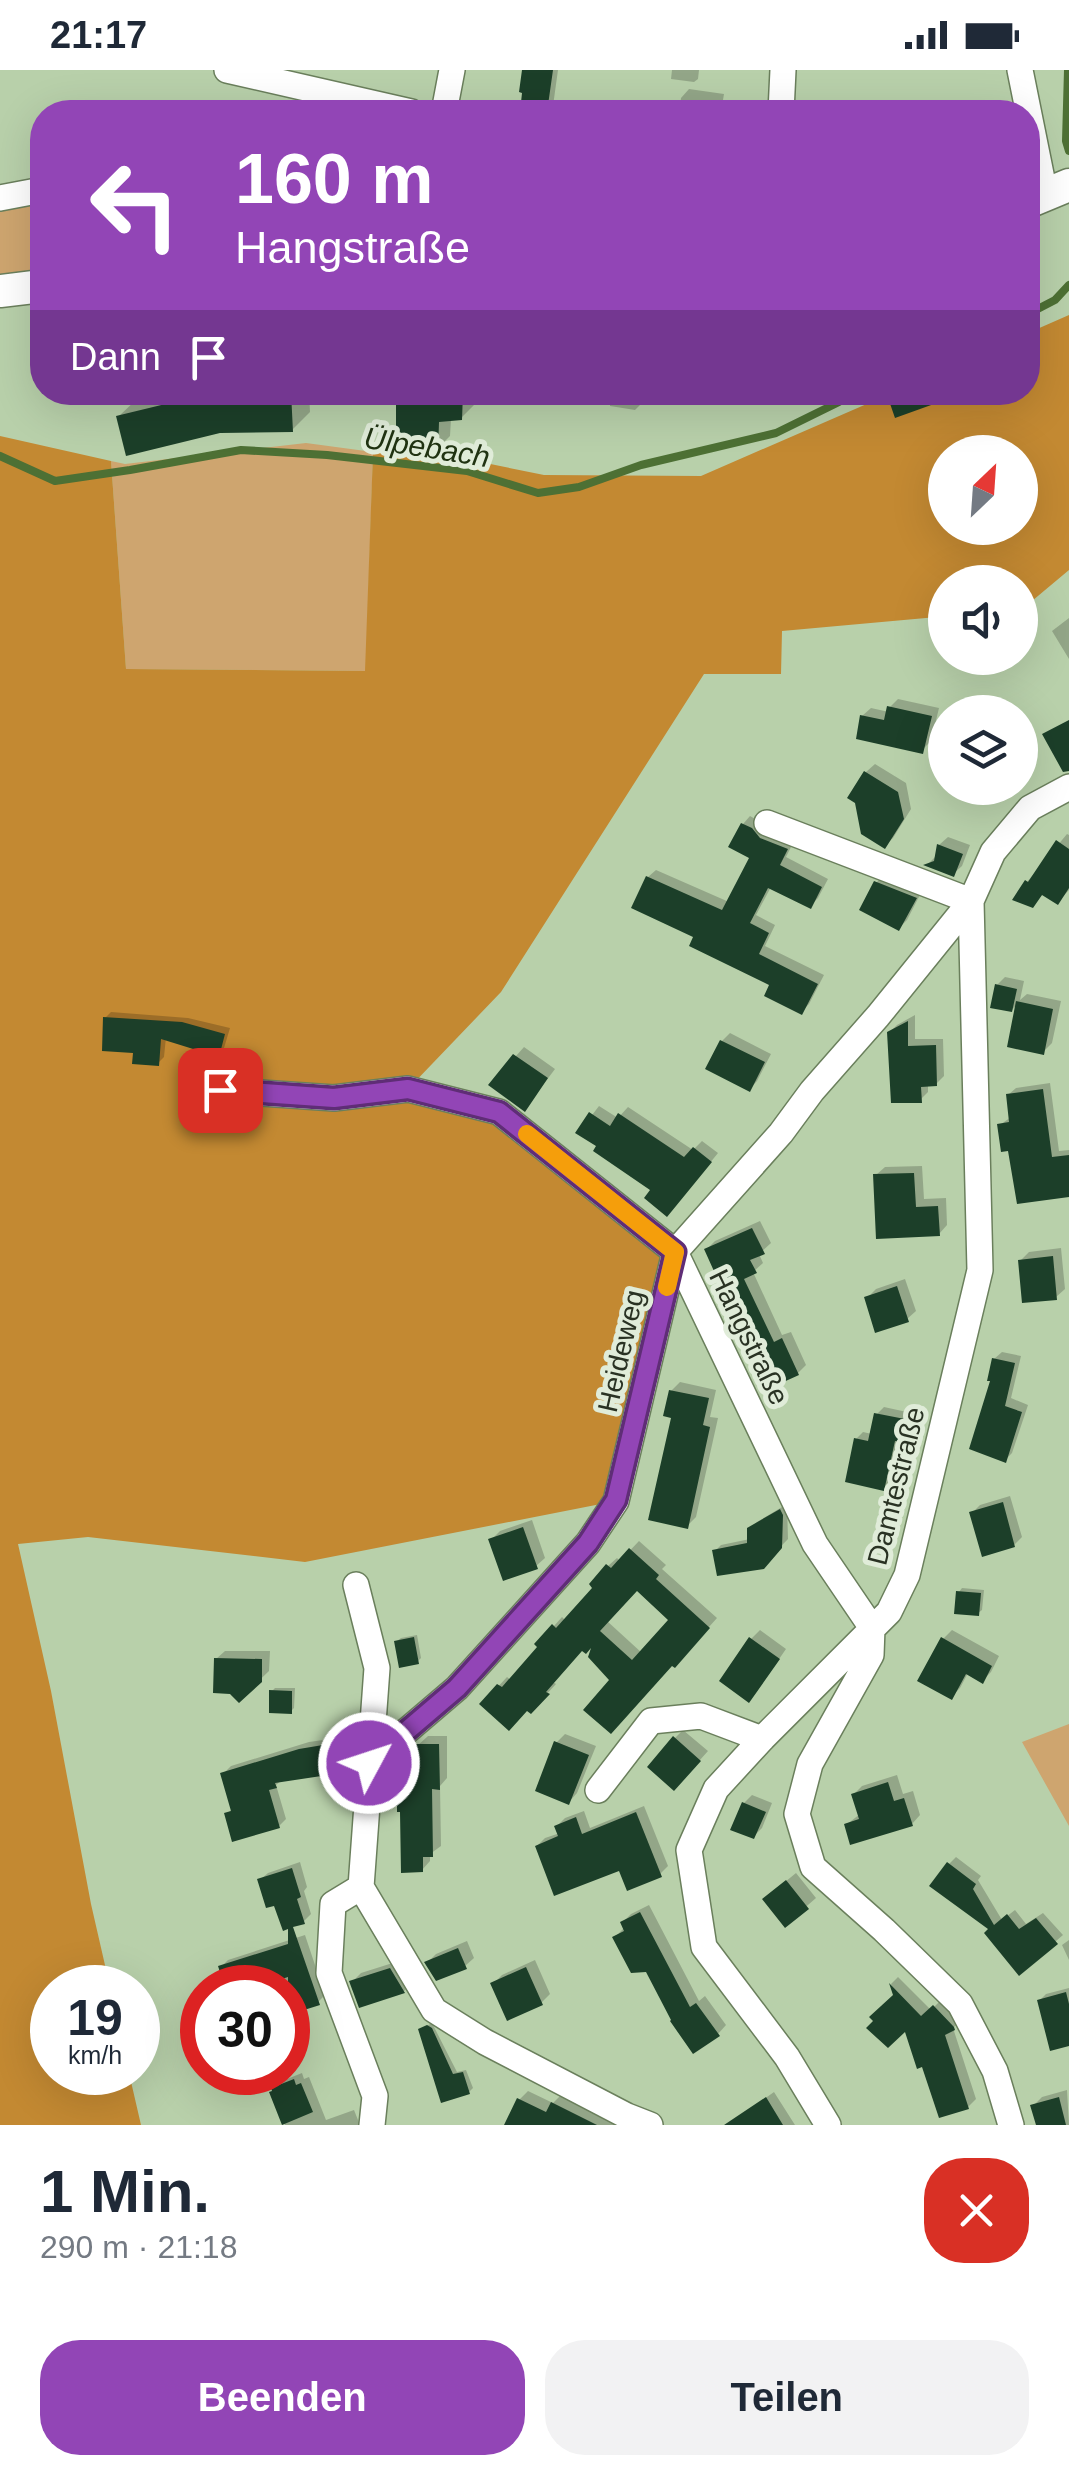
<!DOCTYPE html>
<html lang="de">
<head>
<meta charset="utf-8">
<style>
	:root { --surface:#fff; --page:#f2f2f3; --text:#1f2937; --muted:#747a83; --accent:#9245b6 }
	body { margin:0; font-family:Arial,sans-serif; background:var(--page); color:var(--text); height:100vh; display:flex; flex-direction:column; font-size:38px; white-space:nowrap }
	* { box-sizing:border-box; margin:0 }
	p { font-size:32px; color:var(--muted) }
	.icon { flex:none; width:55px; height:55px; fill:none; stroke:currentColor; stroke-width:2; stroke-linecap:round; stroke-linejoin:round }
	.map { position:relative; height:2055px; overflow:hidden }
	.side { display:flex; flex-direction:column; background:var(--surface); flex:1 }
	.side>* { flex:none }
	.guide { position:absolute; left:30px; top:30px; width:1010px; height:305px; border-radius:40px; box-shadow:0 10px 40px #0002; background:#9245b6; color:#fff; overflow:hidden }
	.needle { width:65px; rotate:25deg }
	.buttons { position:absolute; left:928px; top:365px; display:grid; gap:20px }
	.buttons a { display:grid; place-items:center; width:110px; height:110px; border-radius:50%; background:var(--surface); box-shadow:0 10px 40px #0002; font-size:50px }
	.speed { position:absolute; left:30px; top:1895px; display:flex; gap:20px; font-size:50px; font-weight:700; text-align:center }
	.speed>* { display:grid; place-content:center; width:130px; height:130px; border-radius:50%; background:var(--surface); box-shadow:0 10px 40px #0002; line-height:1 }
	.speed small { font-size:25px; font-weight:400 }
	.speed .limit { border:15px solid #d22; background:#fff; color:#111 }
	.pin { position:absolute; display:grid; place-items:center; width:85px; height:85px; color:#fff; margin:-42px; border-radius:20px; box-shadow:0 5px 15px #0006 }
	.me { position:absolute; width:110px; margin:-55px; rotate:50deg; stroke-linejoin:round; filter:drop-shadow(0 0 8px #0008) }
	.turn { display:flex; align-items:center; gap:35px; height:210px; padding:0 40px; font-size:45px }
	.turn .icon { width:130px; height:130px; stroke-width:2.5 }
	.turn b { display:block; font-size:70px; line-height:85px }
	.then { display:flex; align-items:center; height:95px; padding:0 40px; background:#0003; gap:20px; font-size:38px }
	.round { display:grid; place-items:center; flex:none; width:105px; height:105px; border-radius:40px; background:var(--page) }
	.headline { display:flex; align-items:center; justify-content:space-between; height:170px; padding:0 40px }
	h1 { font-size:60px; font-weight:800; line-height:75px }
	.button { display:flex; gap:20px; margin-top:auto; padding:20px 40px }
	.button a { flex:1; height:115px; border-radius:40px; background:var(--accent); color:#fff; font-size:40px; font-weight:800; line-height:115px; text-align:center }
	.button a+a { background:var(--page); color:var(--text) }
	.status { display:flex; justify-content:space-between; align-items:center; height:70px; padding:0 50px; background:var(--surface); direction:ltr }
	.status svg { height:28px; fill:currentColor }
	.map>svg:first-child { display:block }
	.green { fill:#cea56f }
	.forest { fill:#c38932; fill-rule:evenodd }
	.shadow { fill:#0003; fill-rule:evenodd }
	.lines { fill:none; stroke-linecap:round; stroke-linejoin:round }
	.stream { stroke:#4d7034; stroke-width:8 }
	.building { fill:#1c3f29; fill-rule:evenodd }
	.minor-casing { stroke:#6a7f5c; stroke-width:28 }
	.major-casing { stroke:#6a7f5c; stroke-width:35 }
	.minor { stroke:#fff; stroke-width:25 }
	.major { stroke:#fff; stroke-width:32 }
	.route-casing { stroke:#5f2d76; stroke-width:25 }
	.route { stroke:#9245b6; stroke-width:18 }
	.slow { stroke:#f59e0b; stroke-width:18 }
	.labels { text-anchor:middle; dominant-baseline:central; stroke-width:10; stroke-linejoin:round; paint-order:stroke }
	.street-label { font-size:28px; fill:#293223; stroke:#e0ecd9 }
	.water-label { font-size:30px; font-style:italic; fill:#203312; stroke:#e0ecd9 }
</style>
</head>
<body>
<div class="status"><b>21:17</b><svg viewBox="0 0 49 12"><path d="M0 12V9h3v3zM5 12V6h3v6zM10 12V3h3v9zM15 12V0h3v12zM26 1h20v11H26zM47 4h2v5h-2z"/></svg></div>
<div class="map">
<svg width="1069" height="2055" viewBox="0 0 1069 2055">
	<rect width="100%" height="100%" fill="#b8d0aa"/>
	<path class="green" d="M42,134V207L0,210V141Z
		M306,373L373,382L366,601L126,599L111,391L125,394Z
		M1069,1654V1756L1022,1672Z"/>
	<path class="forest" d="M1069,245V500L1020,541V512H945V564L937,547L782,561L781,604H704L501,922L409,1018L499,1042L675,1182L616,1431L305,1492L88,1467L18,1474L51,1621L91,1834L110,1917L52,1918V2002L129,2003L141,2055H0V366L111,391L126,599L365,601L373,382L456,387L544,405L701,406L892,323L1028,322V263ZM945,382H1020V458H945Z"/>
	<path class="shadow" d="M524,0H558L553,36L546,42L522,40Z
		M672,0H699L698,9L694,12L671,9Z
		M689,19L724,24L721,42H679L681,28Z
		M163,322H309L310,342L292,360L119,346L137,329Z
		M399,322H474V335L461,348L451,349L450,366L437,379Z
		M610,322H647L643,332L635,340L610,336Z
		M781,322H808L809,327L805,331L784,335Z
		M848,322H881L850,331Z
		M1069,548V589L1052,561Z
		M898,629L939,638L931,671L922,680L862,646L871,638L889,642L890,637Z
		M875,694L906,713L911,739L893,768L884,776L857,731L851,727L866,702Z
		M750,746L794,771L786,787L828,809L818,828L810,836L771,817L756,845L775,855L765,876L824,905L809,934L801,942L773,914L697,866L648,807L656,800L729,832L752,787L743,754Z
		M1067,764L1069,765V820L1058,832L1044,823L1032,835L1027,812Z
		M948,767L970,775L962,796L953,804L928,794L935,787L939,775Z
		M885,804L923,819L907,850L899,858L876,813Z
		M1005,907L1024,911L1020,930L1027,924L1061,931L1052,973L1043,982L1018,933L1012,940L997,915Z
		M111,942L188,948L230,958L224,978L218,984L166,967L164,987L158,993L136,981L105,948Z
		M915,945V969H943L944,1006L936,1014H928V1022L920,1030L889,963L897,955Z
		M730,963L771,984L757,1011L750,1019L722,971Z
		M524,977L555,999L525,1039L491,1014Z
		M1050,1013L1059,1081L1069,1080V1125L1010,1079L1000,1055L1011,1047L1008,1025L1016,1018Z
		M599,1036L618,1048L628,1037L693,1080L702,1071L718,1083L675,1136L579,1062Z
		M922,1096L924,1129L946,1128L947,1155L939,1164L876,1105L885,1097Z
		M760,1151L771,1173L759,1184L763,1193L753,1202L782,1265L791,1262L806,1295L798,1303L769,1316L748,1262L707,1179L715,1171Z
		M1061,1178L1065,1219L1056,1227L1020,1191L1029,1182Z
		M905,1209L916,1241L907,1249L867,1228L876,1219Z
		M1002,1282L1021,1286L1011,1328L1028,1335L1012,1383L1005,1390L993,1309L994,1289Z
		M680,1312L716,1320L710,1347L718,1348L696,1447L687,1456L671,1321Z
		M884,1337L916,1344L912,1364L905,1371L899,1370L890,1411L883,1418L856,1369L863,1362L872,1364L877,1344Z
		M1010,1426L1022,1467L1014,1475L972,1443L980,1435Z
		M787,1434L788,1469L762,1496L715,1481L721,1475L750,1469V1459L757,1452Z
		M532,1450L545,1488L536,1496L491,1470L500,1461Z
		M639,1471L666,1495L662,1499L717,1548L683,1586L613,1610L597,1569L583,1578L553,1612L556,1614L531,1641L482,1634L507,1607L511,1610L541,1576L538,1574L562,1547L566,1551L596,1518L608,1496L617,1488L620,1491ZM637,1518L671,1550L642,1583L607,1551Z
		M962,1518L984,1520L982,1540L978,1543L959,1522Z
		M760,1560L786,1579L757,1621L751,1569Z
		M952,1560L999,1586L991,1602L982,1611L968,1603L960,1618L951,1627L943,1569Z
		M417,1565L421,1588L417,1592L397,1571L401,1568Z
		M225,1581H270L269,1601L239,1630L216,1589Z
		M275,1618H295L294,1638L291,1641L272,1621Z
		M683,1660L708,1681L683,1709L675,1668Z
		M565,1664L596,1676L577,1723L569,1732L556,1673Z
		M428,1666H447V1708L440,1716L441,1776L430,1784V1791L422,1800L403,1740L393,1698Z
		M330,1669L334,1695L327,1703L282,1710L276,1715L286,1749L279,1756L227,1744L233,1738L223,1704L231,1696L309,1672Z
		M897,1705L903,1724L913,1721L920,1745L912,1754L846,1755L860,1744L853,1725L862,1716Z
		M752,1725L772,1733L762,1758L754,1766L744,1733Z
		M644,1736L668,1796L660,1804L620,1798L537,1776L545,1768L560,1763L557,1756L565,1748L584,1741L590,1758Z
		M956,1787L981,1806L978,1810L1002,1850L1015,1840L1026,1854L1043,1843L1063,1865L1019,1903L949,1794Z
		M300,1792L307,1817L304,1821L311,1844L304,1851L276,1833L260,1810L268,1803Z
		M796,1803L816,1828L785,1855L774,1821Z
		M649,1835L699,1931L705,1926L726,1955L718,1964L615,1867L625,1857L623,1852L631,1844Z
		M305,1865L325,1925L318,1932L291,1941L297,1956L288,1963V1918H228L221,1897L228,1890Z
		M1069,1870V1890L1062,1875Z
		M467,1871L474,1888L465,1896L428,1892L436,1884Z
		M535,1890L550,1924L541,1933L493,1914L502,1905Z
		M399,1891L412,1913L404,1921L352,1912L361,1903Z
		M898,1907L931,1940L942,1929L961,1950L953,1958L976,2029L968,2037L895,1925L891,1914Z
		M1069,1918V1973L1040,1930L1046,1924Z
		M432,1953L457,2002L466,2000L473,2018L469,2022L442,2030L421,1959Z
		M302,2003L304,2009L309,2007L326,2050L354,2040L360,2055H285L272,2023L282,2011Z
		M1067,2020L1069,2055H1038L1033,2036L1042,2027Z
		M528,2021L553,2033L562,2024L622,2055H507L519,2030Z
		M774,2022L795,2055H746L740,2046Z"/>
	<g class="lines">
		<path class="stream" d="M1068,0L1066,71L1069,81
			M1028,244L1055,230L1069,215
			M0,386L55,411L130,400L241,380L327,385L467,401L538,423L579,417L641,395L776,363L839,332"/>
	</g>
	<path class="building" d="M522,0H553L547,42H520L522,23L519,22Z
		M215,322H291L293,362L220,363L126,386L116,346Z
		M396,322H463L462,350L439,352L438,382L396,381Z
		M886,322H959V325L895,348Z
		M887,636L932,646L923,684L856,669L860,645L884,650Z
		M1069,650V701L1063,702L1042,664Z
		M864,701L898,722L904,749L885,779L861,764L855,733L847,728Z
		M741,753L752,758L760,768L788,779L780,795L822,817L811,839L768,818L750,853L769,863L759,884L818,914L802,945L764,926L769,915L689,876L693,867L631,838L646,806L722,840L749,788L728,777Z
		M1056,770L1069,779V818L1058,835L1042,825L1033,838L1012,830L1025,810L1028,812Z
		M937,774L963,784L954,807L923,795L934,791Z
		M874,811L917,828L899,861L859,840Z
		M995,914L1017,919L1012,942L990,938Z
		M1016,931L1053,939L1044,985L1007,977Z
		M103,947L182,952L225,964L219,987L161,969L159,996L132,994L133,983L102,981Z
		M908,951V976L936,975L937,1016L921,1017L922,1033H891L887,962Z
		M720,970L765,992L750,1022L705,999Z
		M513,984L548,1008L525,1042L488,1015Z
		M1043,1019L1052,1087L1069,1085V1127L1017,1134L1008,1081L1001,1082L997,1054L1009,1052L1006,1024Z
		M589,1042L610,1056L618,1043L684,1087L693,1077L712,1092L667,1147L644,1128L650,1120L593,1081L596,1076L575,1063Z
		M914,1103L916,1137L938,1136L940,1166L876,1169L873,1104Z
		M752,1158L765,1184L750,1190L757,1203L744,1209L774,1272L782,1268L799,1305L768,1319L743,1264L745,1262L736,1250L704,1179Z
		M1053,1186L1057,1230L1022,1233L1018,1190Z
		M897,1216L909,1252L875,1263L864,1227Z
		M992,1288L1015,1293L1005,1336L1022,1342L1006,1393L969,1379L990,1311H987Z
		M669,1320L709,1328L703,1355L710,1357L688,1459L648,1450L671,1348L663,1346Z
		M874,1343L910,1350L905,1373L895,1371L884,1421L845,1412L854,1368L868,1371Z
		M1003,1432L1015,1477L982,1487L969,1442Z
		M780,1439L783,1445L782,1478L764,1499L717,1506L712,1480L747,1473V1458Z
		M523,1457L538,1499L503,1511L488,1469Z
		M629,1478L659,1505L656,1509L710,1558L675,1598L672,1596L611,1664L583,1640L609,1610L588,1587L591,1578L586,1584L582,1581L546,1622L550,1624L531,1644L527,1641L509,1661L479,1634L497,1614L502,1617L537,1577L534,1574L552,1554L556,1558L592,1518L589,1514L606,1494L611,1498ZM637,1521L668,1550L632,1590L600,1561Z
		M956,1521L981,1523L979,1546L954,1544Z
		M414,1567L419,1594L399,1598L394,1571Z
		M749,1567L780,1589L749,1633L719,1611Z
		M941,1567L992,1596L983,1614L966,1604L952,1630L917,1611Z
		M214,1588L262,1589V1612L239,1633L230,1624L213,1623Z
		M269,1620L292,1621V1644L269,1643Z
		M673,1666L701,1691L674,1721L647,1697Z
		M554,1671L589,1685L569,1735L535,1721Z
		M417,1674H439L440,1720L432,1719L433,1787H423V1802L401,1803L400,1742H397V1736L392,1735L390,1697H399V1689Z
		M323,1675L328,1705L275,1713L277,1718L269,1720L280,1758L232,1772L224,1743L231,1741L220,1703L299,1679Z
		M888,1712L894,1731L904,1728L913,1756L850,1775L844,1754L859,1749L851,1724Z
		M742,1732L766,1742L754,1769L730,1760Z
		M636,1742L662,1807L627,1821L619,1801L554,1826L535,1776L558,1766L554,1756L576,1747L582,1764Z
		M947,1792L976,1814L973,1819L994,1855L1007,1844L1019,1859L1036,1848L1058,1874L1019,1906L984,1863L988,1859L929,1816Z
		M292,1798L301,1827L297,1829L305,1854L293,1857L320,1935L288,1945V1907L254,1918H225L218,1896L288,1874V1859L283,1861L274,1836L266,1838L257,1809Z
		M786,1810L809,1839L785,1858L762,1829Z
		M640,1842L690,1937L696,1933L720,1966L693,1984L670,1951L671,1950L646,1902L631,1903L612,1867L624,1861L620,1852Z
		M458,1878L467,1899L436,1911L424,1892Z
		M526,1897L543,1935L507,1951L490,1913Z
		M390,1898L405,1923L359,1938L349,1911Z
		M889,1913L921,1946L933,1935L954,1957L955,1960L945,1965L969,2039L939,2048L922,1997L917,1999L905,1962L888,1978L866,1958L873,1951L869,1947L893,1925Z
		M1066,1922L1069,1934V1976L1050,1981L1037,1930Z
		M427,1955L432,1958L453,2004L463,2002L470,2024L441,2033L418,1959Z
		M294,2009L296,2015L301,2013L313,2042L282,2055L269,2022L272,2021L271,2018Z
		M766,2027L783,2055H724Z
		M1059,2027L1066,2055H1036L1030,2035Z
		M517,2028L546,2042L551,2032L597,2055H504Z"/>
	<g class="lines">
		<defs>
			<path id="minor" d="M227,0L411,42
				M1020,0L1045,124
				M444,42L452,0
				M781,42L783,0
				M0,128L42,120
				M767,753L971,831
				M219,1020L334,1028L408,1019L499,1042L675,1182L815,1474L872,1558
				M356,1515L377,1598L361,1817
				M872,1558L871,1585L810,1694L797,1744L813,1797L884,1860L960,1934L995,2001L1011,2055
				M369,1693L457,1618L588,1473L616,1431L675,1182L781,1063L812,1021L878,946L971,831
				M598,1720L651,1651L701,1646L762,1669
				M361,1817L434,1940L485,1972L627,2046L650,2055
				M361,1817L333,1834L329,1903L375,2026L372,2055
				M828,2055L787,1987L704,1877L689,1780L716,1719L762,1669L889,1542L907,1505L980,1200L971,831L993,782L1030,738L1069,717"/>
			<path id="major" d="M1028,132L1069,115
				M0,221L42,216"/>
		</defs>
		<use href="#minor" class="minor-casing"/>
		<use href="#major" class="major-casing"/>
		<use href="#minor" class="minor"/>
		<use href="#major" class="major"/>
	</g>
	<g class="lines">
		<defs>
			<path id="route" d="M220,1020L334,1028L408,1019L499,1042L675,1182L616,1430L588,1473L457,1618L369,1693"/>
		</defs>
		<use href="#route" class="route-casing"/>
		<use href="#route" class="route"/>
		<path class="slow" d="M527,1064L675,1182L667,1217"/>
	</g>
	<g class="labels">
		<g class="street-label">
			<text transform="translate(749 1267) rotate(64)">Hangstraße</text>
			<text transform="translate(621 1281) rotate(-77)">Heideweg</text>
			<text transform="translate(896 1416) rotate(-76)">Damtestraße</text>
		</g>
		<g class="water-label">
			<text transform="translate(427 377) rotate(9)">Ülpebach</text>
		</g>
	</g>
</svg>
<div class="buttons">
<a><svg class="needle" viewBox="-14 -14 28 28"><path d="M0-13l5 13h-10z" fill="#e53935"/><path d="M0 13l5-13h-10z" fill="#747a83"/></svg></a>
<a><svg class="icon" aria-label="sound" viewBox="0 0 24 24"><path d="M4 9h4l5-4v14l-5-4H4zM17 9q2 3 0 6"/></svg></a>
<a><svg class="icon" aria-label="layers" viewBox="0 0 24 24"><path d="M12 4l9 5-9 5-9-5zM3 14l9 5 9-5"/></svg></a>
</div>
<div class="speed"><div>19<small>km/h</small></div><div class="limit">30</div></div>
<div class="pin" style="left:220px;top:1020px;background:#d93025"><svg class="icon" aria-label="arrive" viewBox="0 0 24 24"><path d="M6 21V4h12l-3 4 3 4H6"/></svg></div>
<svg class="me" style="left:369px;top:1693px" viewBox="-20 -20 40 40"><circle r="17" fill="#9245b6" stroke="#fff" stroke-width="3"/><path d="M0-11L8 9 0 5-8 9z" fill="#fff"/></svg>
<div class="guide">
<div class="turn"><svg class="icon" aria-label="left" viewBox="0 0 24 24"><path d="M17 20v-9H6M10 6l-5 5 5 5"/></svg><div><b>160 m</b>Hangstraße</div></div>
<div class="then">Dann<svg class="icon" aria-label="arrive" viewBox="0 0 24 24"><path d="M6 21V4h12l-3 4 3 4H6"/></svg></div>
</div>
</div>
<section class="side">
<div class="headline"><div><h1>1 Min.</h1><p>290 m · 21:18</p></div><a class="round" style="background:#d93025;color:#fff"><svg class="icon" aria-label="close" viewBox="0 0 24 24"><path d="M6 6l12 12M18 6L6 18"/></svg></a></div>
<div class="button"><a>Beenden</a><a>Teilen</a></div>
</section>
</body>
</html>
